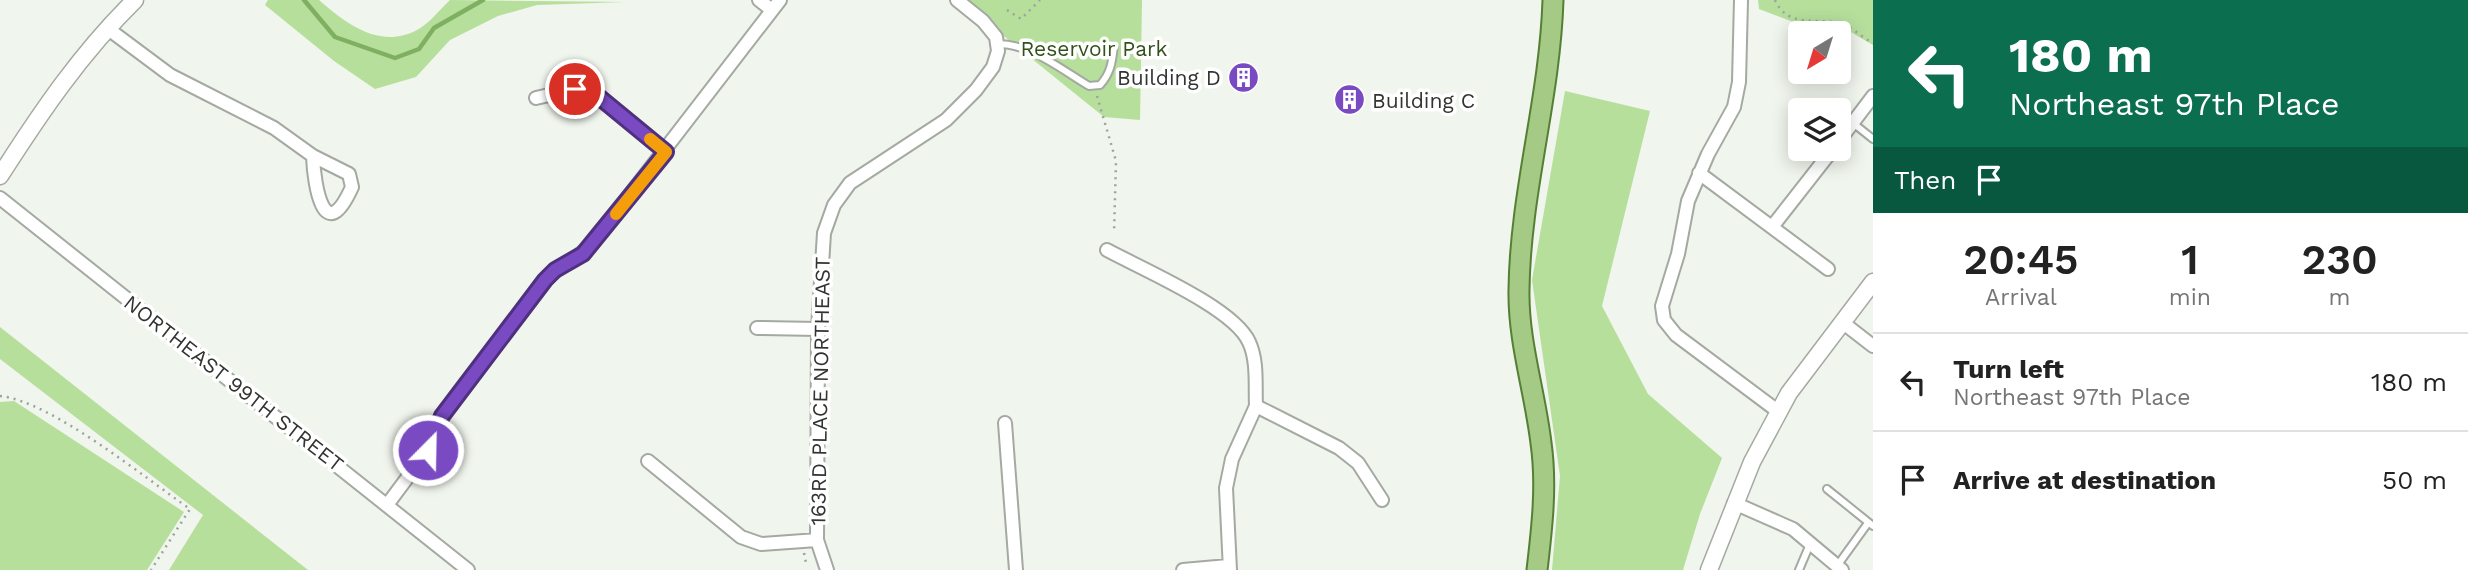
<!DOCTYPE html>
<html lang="en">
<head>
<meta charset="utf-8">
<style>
	:root { --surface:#fff; --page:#f6f6f6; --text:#222; --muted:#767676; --line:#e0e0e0 }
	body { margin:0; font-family:"Work Sans",sans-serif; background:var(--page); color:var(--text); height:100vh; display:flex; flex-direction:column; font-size:26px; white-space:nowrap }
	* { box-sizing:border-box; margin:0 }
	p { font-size:23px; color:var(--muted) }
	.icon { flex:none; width:38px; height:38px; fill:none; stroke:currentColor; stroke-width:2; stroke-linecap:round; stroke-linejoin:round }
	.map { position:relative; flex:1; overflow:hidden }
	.drawer { display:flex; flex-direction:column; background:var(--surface); width:595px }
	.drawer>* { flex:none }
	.banner { background:#0b6e4f; color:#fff; overflow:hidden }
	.needle { width:46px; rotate:218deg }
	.controls { position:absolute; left:1788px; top:21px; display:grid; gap:14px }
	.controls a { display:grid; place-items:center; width:63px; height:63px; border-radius:7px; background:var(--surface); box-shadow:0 4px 18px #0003; font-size:35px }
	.pin { position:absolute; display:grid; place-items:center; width:60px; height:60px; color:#fff; margin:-30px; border:4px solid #fff; border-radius:50%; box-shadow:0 2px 7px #0007 }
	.me { position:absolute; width:77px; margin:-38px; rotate:23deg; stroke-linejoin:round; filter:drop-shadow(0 0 5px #0008) }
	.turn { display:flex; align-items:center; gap:24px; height:147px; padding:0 21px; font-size:32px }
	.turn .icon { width:91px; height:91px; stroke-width:2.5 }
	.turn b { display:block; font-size:49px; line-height:60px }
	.then { display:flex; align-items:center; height:66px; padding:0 21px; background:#0003; gap:14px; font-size:26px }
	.eta { display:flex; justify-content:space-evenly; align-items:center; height:119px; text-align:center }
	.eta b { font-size:42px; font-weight:600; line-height:49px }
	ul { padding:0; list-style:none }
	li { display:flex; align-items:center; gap:21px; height:98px; padding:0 21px; border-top:2px solid var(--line) }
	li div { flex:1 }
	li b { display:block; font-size:26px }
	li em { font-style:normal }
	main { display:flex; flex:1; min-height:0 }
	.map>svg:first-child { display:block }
	.green { fill:#b6df9c }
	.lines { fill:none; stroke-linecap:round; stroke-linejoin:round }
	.stream { stroke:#7faf60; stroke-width:4.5 }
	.service-casing { stroke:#a4a9a2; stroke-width:10 }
	.minor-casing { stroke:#a4a9a2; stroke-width:16 }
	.tertiary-casing { stroke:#a4a9a2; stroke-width:19 }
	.primary-casing { stroke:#557f34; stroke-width:23 }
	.path { stroke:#9ea29c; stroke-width:2.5; stroke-dasharray:2 5; stroke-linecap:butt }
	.service { stroke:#fff; stroke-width:6 }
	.minor { stroke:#fff; stroke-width:12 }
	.tertiary { stroke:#fff; stroke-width:16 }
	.primary { stroke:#a4ca86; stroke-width:19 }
	.route-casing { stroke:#4f307e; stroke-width:18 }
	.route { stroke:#794ac2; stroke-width:12 }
	.slow { stroke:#f59e0b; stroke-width:12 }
	.labels { text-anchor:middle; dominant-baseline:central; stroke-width:7; stroke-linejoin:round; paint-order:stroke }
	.park-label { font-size:21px; fill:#32511a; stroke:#fff }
	.poi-label { font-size:21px; fill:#323431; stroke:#fff; text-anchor:end }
	.street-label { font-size:21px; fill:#323431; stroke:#fff }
</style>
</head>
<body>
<main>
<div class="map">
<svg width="1873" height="570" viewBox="0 0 1873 570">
	<rect width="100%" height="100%" fill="#f0f5ed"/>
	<path class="green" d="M268,0H319C345,23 380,50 417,30C429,24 440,9 450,0L625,2L537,5L498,16L450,40L416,77L375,89L334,61L265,5Z
		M959,0H1142L1140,120L1104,117Z
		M1758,0H1873V45L1842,27H1807L1759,9Z
		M1565,91L1650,111L1602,306L1648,394L1722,458L1700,514L1683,570H1552L1560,476L1532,280Z
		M0,327L308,570H169L203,515L0,359Z
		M14,401L184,512L147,570H0V402Z"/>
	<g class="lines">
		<path class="stream" d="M304,0L335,37L395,58L419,49L434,28L483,0"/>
		<defs>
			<path id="service" d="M997,44C1029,43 1062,70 1089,86L1100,85C1111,73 1112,62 1114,46
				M1853,123L1873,139
				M1827,489L1873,526
				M1837,566L1868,523
				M1799,570L1810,544"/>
			<path id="minor" d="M759,0L772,10
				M1741,0L1739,82L1734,107L1708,154L1688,201L1678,254L1662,306L1664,320L1676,335L1779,412
				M107,28L170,75L274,128L313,156C314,185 324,249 352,187L349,174L313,156
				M536,98L575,89L593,92L666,152
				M1839,141L1873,96
				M1699,173L1828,269
				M0,198L468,570
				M1772,227L1833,149
				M1107,250C1142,269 1234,308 1249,342C1258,361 1255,386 1256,406L1339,448L1358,463L1382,500
				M1842,322L1873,346
				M757,328L818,329
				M1005,423L1016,570
				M648,461L741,537L761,544L817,540
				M1734,503L1793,529L1842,570
				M387,505L428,450L442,416L546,280C559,265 578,259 592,244L780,0
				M827,570L817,540L818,329L824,233L834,205L850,183L946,120L976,90L993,67L998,51L996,37L983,21L957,0
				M1183,570L1228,566
				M1230,570L1226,488L1232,459L1256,406"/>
			<path id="tertiary" d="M0,176C41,112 81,53 135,0
				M1709,570L1752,462L1789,393L1873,282"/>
			<path id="primary" d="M1537,570C1542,528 1547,485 1541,443C1535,392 1518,341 1519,290C1520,193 1550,98 1553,0"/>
		</defs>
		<use href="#service" class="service-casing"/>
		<use href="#minor" class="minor-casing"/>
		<use href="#tertiary" class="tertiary-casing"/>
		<use href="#primary" class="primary-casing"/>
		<path class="path" d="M1775,0C1787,28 1817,18 1840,23C1852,26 1862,38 1873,43
			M1007,10L1021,19L1040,0
			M1097,96L1116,161L1114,233
			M0,396C51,401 145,478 190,509L151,570
			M804,553L806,563"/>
		<use href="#service" class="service"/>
		<use href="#minor" class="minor"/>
		<use href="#tertiary" class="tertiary"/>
		<use href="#primary" class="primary"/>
	</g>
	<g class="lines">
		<defs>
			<path id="route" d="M428,450L442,416L545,280L555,270L583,254L666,152L593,92L575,89"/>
		</defs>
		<use href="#route" class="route-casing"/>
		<use href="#route" class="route"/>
		<path class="slow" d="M616,214L666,152L650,139"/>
	</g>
	<defs>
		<symbol id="building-disc" viewBox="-11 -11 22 22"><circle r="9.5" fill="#794ac2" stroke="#fff"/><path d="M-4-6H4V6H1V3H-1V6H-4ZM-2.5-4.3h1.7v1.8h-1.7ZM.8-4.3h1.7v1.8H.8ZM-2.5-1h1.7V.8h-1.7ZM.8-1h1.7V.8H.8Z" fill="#fff"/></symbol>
	</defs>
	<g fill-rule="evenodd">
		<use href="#building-disc" x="1226" y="60" width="35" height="35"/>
		<use href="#building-disc" x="1332" y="82" width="35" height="35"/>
	</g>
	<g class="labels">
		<g class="park-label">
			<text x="1094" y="48">Reservoir Park</text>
		</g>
		<g class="poi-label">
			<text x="1221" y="77">Building D</text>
			<text x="1372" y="100" text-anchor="start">Building C</text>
		</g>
		<g class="street-label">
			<text transform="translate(234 383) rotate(38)">NORTHEAST 99TH STREET</text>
			<text transform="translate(820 391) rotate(-89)">163RD PLACE NORTHEAST</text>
		</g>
	</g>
</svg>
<div class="controls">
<a><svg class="needle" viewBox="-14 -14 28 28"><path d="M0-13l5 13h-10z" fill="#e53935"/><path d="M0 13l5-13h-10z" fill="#767676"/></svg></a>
<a><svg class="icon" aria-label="layers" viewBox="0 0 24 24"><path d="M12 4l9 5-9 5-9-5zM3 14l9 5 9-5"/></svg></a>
</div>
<div class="pin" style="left:575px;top:89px;background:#d93025"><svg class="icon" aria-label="arrive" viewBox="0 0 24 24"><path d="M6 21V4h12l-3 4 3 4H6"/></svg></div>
<svg class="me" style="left:428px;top:450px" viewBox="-20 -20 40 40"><circle r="17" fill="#794ac2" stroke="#fff" stroke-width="3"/><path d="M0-11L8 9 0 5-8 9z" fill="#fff"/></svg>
</div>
<section class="drawer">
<div class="banner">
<div class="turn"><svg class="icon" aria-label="left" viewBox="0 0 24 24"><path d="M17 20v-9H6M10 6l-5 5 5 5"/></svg><div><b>180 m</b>Northeast 97th Place</div></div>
<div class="then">Then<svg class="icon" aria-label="arrive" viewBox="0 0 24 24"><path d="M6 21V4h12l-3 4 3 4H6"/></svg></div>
</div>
<div class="eta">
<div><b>20:45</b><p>Arrival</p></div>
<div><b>1</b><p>min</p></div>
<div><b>230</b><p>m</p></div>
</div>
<ul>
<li><svg class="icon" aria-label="left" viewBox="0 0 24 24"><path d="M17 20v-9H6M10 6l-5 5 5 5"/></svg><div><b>Turn left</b><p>Northeast 97th Place</p></div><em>180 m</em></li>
<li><svg class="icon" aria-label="arrive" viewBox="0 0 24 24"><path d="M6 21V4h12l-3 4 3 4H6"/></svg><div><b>Arrive at destination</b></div><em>50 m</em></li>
</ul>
</section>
</main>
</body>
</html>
